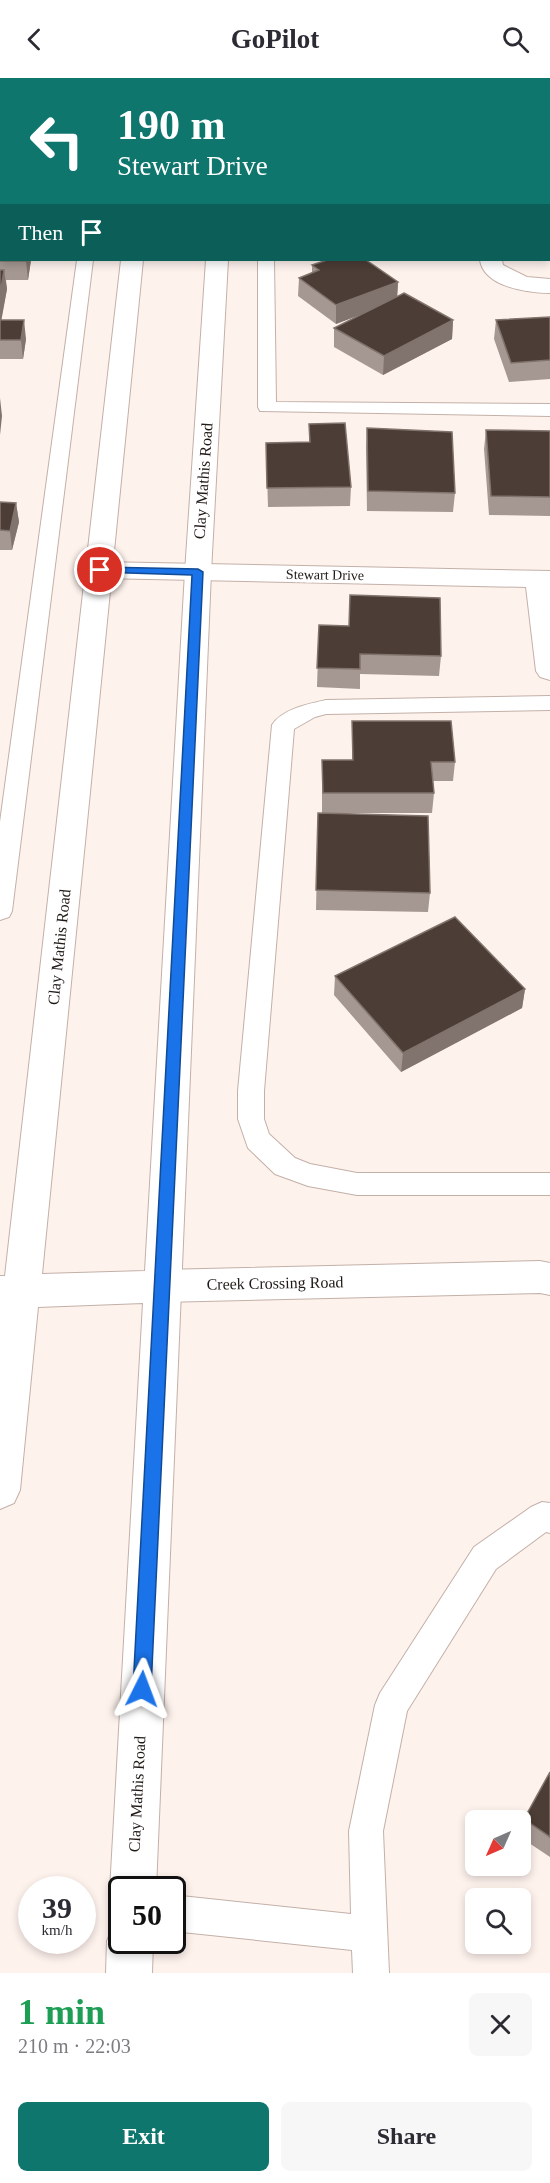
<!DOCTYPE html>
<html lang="en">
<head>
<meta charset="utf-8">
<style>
	:root { --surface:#fff; --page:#f7f7f7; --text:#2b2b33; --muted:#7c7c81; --accent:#0f766e }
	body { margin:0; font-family:"Times New Roman",serif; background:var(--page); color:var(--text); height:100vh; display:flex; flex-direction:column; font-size:22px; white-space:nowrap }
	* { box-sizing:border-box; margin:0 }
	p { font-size:20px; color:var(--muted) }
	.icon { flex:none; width:33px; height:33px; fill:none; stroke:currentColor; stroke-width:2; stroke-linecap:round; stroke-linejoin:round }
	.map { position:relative; height:1895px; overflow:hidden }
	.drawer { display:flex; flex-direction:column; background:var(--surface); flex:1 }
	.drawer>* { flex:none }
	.hud { position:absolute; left:0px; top:0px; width:550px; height:183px; box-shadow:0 3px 9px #0003; background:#0f766e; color:#fff; overflow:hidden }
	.needle { width:39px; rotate:225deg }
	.tools { position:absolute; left:465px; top:1732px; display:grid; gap:12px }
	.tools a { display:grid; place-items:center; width:66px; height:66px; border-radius:9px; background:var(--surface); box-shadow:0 3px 9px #0003; font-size:30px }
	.speed { position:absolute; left:18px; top:1798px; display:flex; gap:12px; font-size:30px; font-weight:700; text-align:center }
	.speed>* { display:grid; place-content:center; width:78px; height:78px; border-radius:50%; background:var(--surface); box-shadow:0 3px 9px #0003; line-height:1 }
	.speed small { font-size:15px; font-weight:400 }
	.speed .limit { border:3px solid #111; border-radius:9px; background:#fff; color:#111 }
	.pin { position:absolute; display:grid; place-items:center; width:51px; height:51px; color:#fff; margin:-26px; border:3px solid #fff; border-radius:50%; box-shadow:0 2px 6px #0007 }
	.me { position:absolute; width:66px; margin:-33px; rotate:3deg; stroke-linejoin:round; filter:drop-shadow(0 0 4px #0008) }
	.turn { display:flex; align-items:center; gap:21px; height:126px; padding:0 18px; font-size:27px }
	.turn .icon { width:78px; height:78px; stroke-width:2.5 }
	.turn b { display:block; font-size:42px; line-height:51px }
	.then { display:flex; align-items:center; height:57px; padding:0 18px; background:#0003; gap:12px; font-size:22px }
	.round { display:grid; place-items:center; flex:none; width:63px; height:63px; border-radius:9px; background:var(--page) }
	.overview { display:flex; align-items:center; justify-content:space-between; height:102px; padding:0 18px }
	h1 { font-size:36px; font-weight:800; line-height:45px; color:#1e9e55 }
	.action { display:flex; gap:12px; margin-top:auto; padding:12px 18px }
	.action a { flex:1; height:69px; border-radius:9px; background:var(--accent); color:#fff; font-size:24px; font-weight:800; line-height:69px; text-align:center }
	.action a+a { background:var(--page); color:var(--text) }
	header { display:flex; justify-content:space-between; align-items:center; height:78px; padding:0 18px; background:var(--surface); font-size:27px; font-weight:800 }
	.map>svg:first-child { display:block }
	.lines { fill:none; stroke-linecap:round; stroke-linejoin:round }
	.lane-casing { stroke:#c3b0a8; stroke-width:2 }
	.street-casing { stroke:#c3b0a8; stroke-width:2 }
	.secondary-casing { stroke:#c3b0a8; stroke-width:2 }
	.lane { fill:#fff; fill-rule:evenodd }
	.street { fill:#fff; fill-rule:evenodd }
	.secondary { fill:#fff; fill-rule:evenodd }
	.wall { fill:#a59892 }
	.shaded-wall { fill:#81736d }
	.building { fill:#4c3d36; stroke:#81736d; stroke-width:1.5 }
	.route { fill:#1a73e8; stroke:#114b97; stroke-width:1.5 }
	.labels { text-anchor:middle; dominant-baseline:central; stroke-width:6; stroke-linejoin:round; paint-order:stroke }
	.far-street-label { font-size:14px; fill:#201916; stroke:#fff }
	.street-label { font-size:16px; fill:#201916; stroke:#fff }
</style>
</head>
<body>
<header><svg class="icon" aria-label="back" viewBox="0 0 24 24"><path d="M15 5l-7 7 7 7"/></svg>GoPilot<svg class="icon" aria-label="search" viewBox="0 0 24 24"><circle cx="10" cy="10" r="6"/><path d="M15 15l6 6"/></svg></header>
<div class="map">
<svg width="550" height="1895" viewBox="0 0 550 1895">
	<rect width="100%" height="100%" fill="#fef2ed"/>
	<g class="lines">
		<defs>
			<path id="lane" d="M94,0H109L110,2H95Z
				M77,182H93L12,833L9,839L0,842V744Z
				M258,182H274L276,324L550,326V338L260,333L258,329Z
				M550,618V632L326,636L315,639L294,651L264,1013V1041L269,1056L295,1080L310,1086L357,1095H550V1117H357L308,1108L275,1096L248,1070L238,1041V1013L272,647C282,631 308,626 326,622Z
				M542,1424L550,1425V1455L546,1454L496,1491L407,1633L383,1753L389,1895H353L352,1872L172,1853V1817L351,1836L349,1753L375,1627L380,1615L474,1469L531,1429Z"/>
			<path id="street" d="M506,0H528L505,2Z
				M480,182H502L503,187L527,199L550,201V215C528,215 484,209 480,182Z
				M100,484L550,493V602L540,599L536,593L526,509L100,500L91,498L87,492L91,486Z
				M540,1183L550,1185V1217L540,1215L162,1224L149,1219L144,1208L149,1197L162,1192Z"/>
			<path id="secondary" d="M140,0H160V2H140Z
				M218,0H238V2H218Z
				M121,182H143L42,1196L145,1193L185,494L206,182H228L211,494L156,1812H122V1830L117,1828L110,1812L143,1225L38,1229L20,1412L14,1425L0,1431V1198H5Z
				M122,1843V1863H153L152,1895H106L107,1863L114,1847Z"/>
		</defs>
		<use href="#lane" class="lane-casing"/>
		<use href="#street" class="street-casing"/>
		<use href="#secondary" class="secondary-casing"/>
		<use href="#lane" class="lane"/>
		<use href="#street" class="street"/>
		<use href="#secondary" class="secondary"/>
	</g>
	<path class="wall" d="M0,0H55V2H2V182H31L28,202H6L7,211L1,242L26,261L23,281H0Z
		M324,0H378L377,2H330Z
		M549,4H550V49L549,48Z
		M549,59H550V113H549Z
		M312,187L398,204L397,218L453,242L452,261L383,297L334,269V250L366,234L336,246L298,218L299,200L312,195Z
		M550,239V301L509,304L494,261L496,242Z
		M309,346L351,409L350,428L268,429L266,365L309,364Z
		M367,350L455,415L453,434L367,433L366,370Z
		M486,352L550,353V438L489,437L484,371Z
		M0,424L16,425L19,444L12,472H0Z
		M319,547L441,578L439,598L360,596V611L317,609Z
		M352,643L455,684L453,703H433L434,715L432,735H322V682H352Z
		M318,735L430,815L428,834L316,832Z
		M335,898L525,911L522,930L401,994L334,917Z
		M550,1694V1779L520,1759V1750L524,1741Z"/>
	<path class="shaded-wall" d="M368,0H378L377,2H368Z
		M26,182H31L28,202L26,183Z
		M4,192L7,211L0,250V217Z
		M398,204L397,223L336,246V227Z
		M24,242L26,261L23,281L21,262Z
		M453,242L452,261L383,297L384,278Z
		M0,320L2,338L0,357Z
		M16,425L19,444L12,472L10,453Z
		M525,911L522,930L401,994L403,975Z"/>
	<path class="building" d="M0,0H51L50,2H2V13H0Z
		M549,4H550V29H549Z
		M0,21H2V52H0Z
		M549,59H550V95H549Z
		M0,61H2V86H0Z
		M0,100H2V137H0Z
		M0,144H2V182H26V183H0Z
		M327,182H366L398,204L336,227L299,200L319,192L312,187Z
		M0,192H4L0,217Z
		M404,215L453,242L384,278L334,250Z
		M550,239V282L511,285L496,242Z
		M0,242H24L21,262H0Z
		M345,345L351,409L267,410L266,365L310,364L309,346Z
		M367,350L452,354L455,415L368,413Z
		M486,352L550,353V419L491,418Z
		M0,424L16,425L10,453L0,452Z
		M350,517L440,520L441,578L360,576V591L317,590L319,547L349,548Z
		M352,643H451L455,684H431L434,715H323L322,682H353Z
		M318,735L428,738L430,815L316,812Z
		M455,839L525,911L403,975L335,898Z
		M550,1694V1759L524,1741Z"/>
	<path class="route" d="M100,489L198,491L203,494L151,1611L148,1617L142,1620L136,1617L133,1611L192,497L97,494V490Z"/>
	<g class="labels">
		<g class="far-street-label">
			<text transform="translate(325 497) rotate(1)">Stewart Drive</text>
		</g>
		<g class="street-label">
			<text transform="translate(203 403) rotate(-86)">Clay Mathis Road</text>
			<text transform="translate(59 869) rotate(-84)">Clay Mathis Road</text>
			<text transform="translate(275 1205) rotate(-1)">Creek Crossing Road</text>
			<text transform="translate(137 1716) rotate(-87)">Clay Mathis Road</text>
		</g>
	</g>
</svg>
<div class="tools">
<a><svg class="needle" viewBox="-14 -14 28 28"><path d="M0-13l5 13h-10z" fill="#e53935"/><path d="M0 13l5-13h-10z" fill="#7c7c81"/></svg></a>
<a><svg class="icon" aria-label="search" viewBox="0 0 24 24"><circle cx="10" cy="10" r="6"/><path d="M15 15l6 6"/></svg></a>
</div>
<div class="speed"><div>39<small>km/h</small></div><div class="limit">50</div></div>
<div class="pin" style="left:100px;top:492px;background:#d93025"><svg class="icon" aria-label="arrive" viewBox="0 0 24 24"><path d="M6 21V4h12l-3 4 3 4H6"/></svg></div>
<svg class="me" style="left:142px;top:1611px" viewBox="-20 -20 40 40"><path d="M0-17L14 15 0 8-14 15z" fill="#1a73e8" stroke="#fff" stroke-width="4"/></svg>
<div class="hud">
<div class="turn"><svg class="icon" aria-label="left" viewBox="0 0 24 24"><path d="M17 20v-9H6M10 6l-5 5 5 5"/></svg><div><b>190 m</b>Stewart Drive</div></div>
<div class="then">Then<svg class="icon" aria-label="arrive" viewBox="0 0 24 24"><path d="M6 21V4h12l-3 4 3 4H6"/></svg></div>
</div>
</div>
<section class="drawer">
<div class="overview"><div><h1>1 min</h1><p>210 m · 22:03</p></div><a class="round"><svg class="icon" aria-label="close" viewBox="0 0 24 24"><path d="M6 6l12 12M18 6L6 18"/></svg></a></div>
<div class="action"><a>Exit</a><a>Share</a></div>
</section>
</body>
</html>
